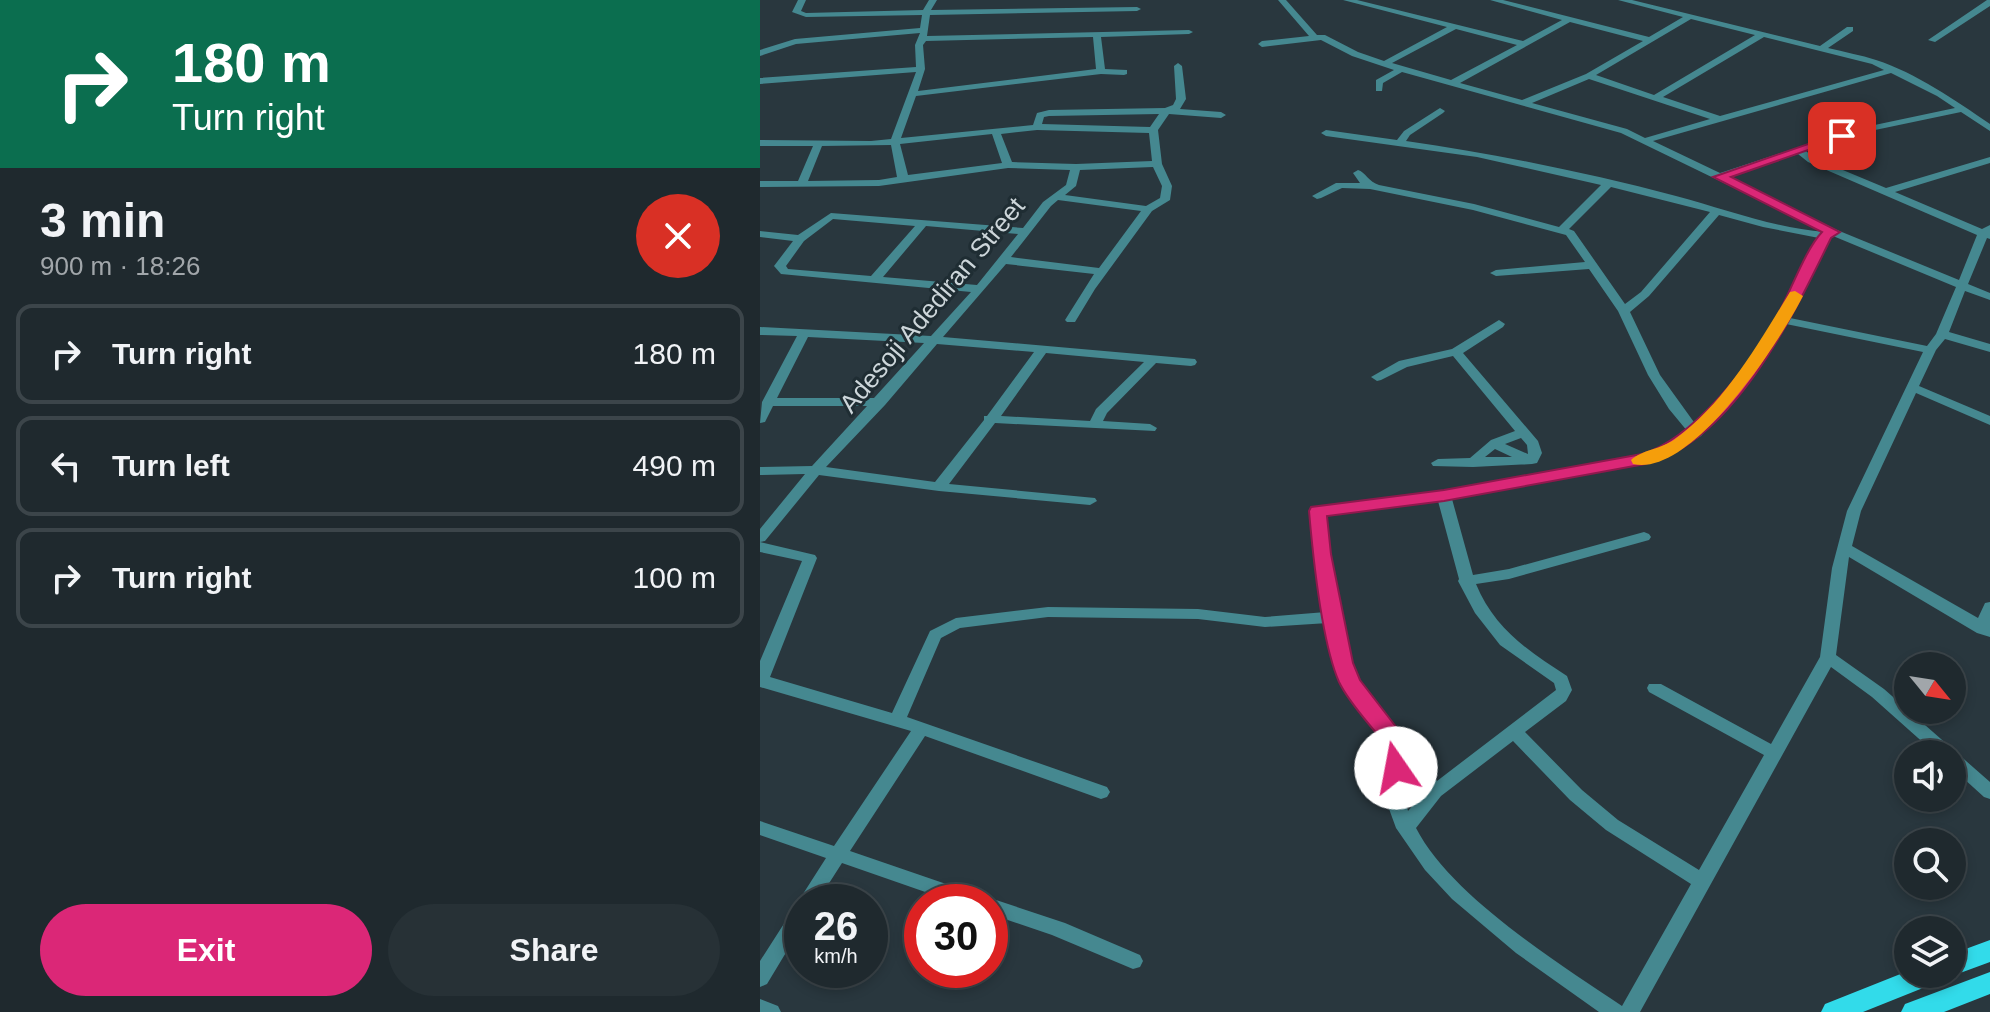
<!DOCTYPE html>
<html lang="en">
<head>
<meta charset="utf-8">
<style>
	:root { --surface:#1f292e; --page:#273136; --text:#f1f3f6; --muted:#a1a6aa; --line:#3c454a; --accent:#db2777 }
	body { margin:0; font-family:Arial,sans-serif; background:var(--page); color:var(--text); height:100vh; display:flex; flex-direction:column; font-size:30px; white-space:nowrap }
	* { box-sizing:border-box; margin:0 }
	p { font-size:26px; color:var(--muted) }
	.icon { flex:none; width:44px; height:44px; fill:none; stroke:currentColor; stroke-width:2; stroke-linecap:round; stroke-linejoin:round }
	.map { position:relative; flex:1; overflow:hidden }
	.sheet { display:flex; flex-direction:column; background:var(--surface); width:760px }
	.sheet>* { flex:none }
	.hud { background:#0b6e4f; color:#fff; overflow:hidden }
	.needle { width:52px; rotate:120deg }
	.fabs { position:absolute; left:1134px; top:652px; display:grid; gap:16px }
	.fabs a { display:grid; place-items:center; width:72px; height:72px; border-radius:50%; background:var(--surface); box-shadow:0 4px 12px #0003,0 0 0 2px var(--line); font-size:40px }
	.speed { position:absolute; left:24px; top:884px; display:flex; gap:16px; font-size:40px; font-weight:700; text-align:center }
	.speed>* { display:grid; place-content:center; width:104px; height:104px; border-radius:50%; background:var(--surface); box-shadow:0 4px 12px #0003,0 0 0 2px var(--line); line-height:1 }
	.speed small { font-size:20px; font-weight:400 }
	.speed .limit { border:12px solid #d22; background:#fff; color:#111 }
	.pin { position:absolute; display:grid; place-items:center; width:68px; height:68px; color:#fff; margin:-34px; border-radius:16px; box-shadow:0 4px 12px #0006 }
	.me { position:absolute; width:88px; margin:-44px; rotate:348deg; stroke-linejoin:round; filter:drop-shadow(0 0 6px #0008) }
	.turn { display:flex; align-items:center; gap:28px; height:168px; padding:0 40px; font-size:36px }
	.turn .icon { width:104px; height:104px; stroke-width:2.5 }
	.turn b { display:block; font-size:56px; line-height:68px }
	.round { display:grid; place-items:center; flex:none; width:84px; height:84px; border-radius:42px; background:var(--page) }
	.overview { display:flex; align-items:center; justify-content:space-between; height:136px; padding:0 40px }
	h1 { font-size:48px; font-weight:700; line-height:60px }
	.action { display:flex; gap:16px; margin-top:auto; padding:16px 40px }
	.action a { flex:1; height:92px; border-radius:48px; background:var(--accent); color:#fff; font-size:32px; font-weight:700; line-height:92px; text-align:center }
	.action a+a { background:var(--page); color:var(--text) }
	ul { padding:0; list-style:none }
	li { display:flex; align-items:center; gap:24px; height:100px; margin:0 16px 12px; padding:0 24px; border:4px solid var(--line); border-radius:16px }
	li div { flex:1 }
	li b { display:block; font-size:30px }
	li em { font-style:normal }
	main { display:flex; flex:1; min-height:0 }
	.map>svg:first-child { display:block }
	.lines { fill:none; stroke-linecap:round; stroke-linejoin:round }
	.minor { fill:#458890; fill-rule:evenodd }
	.major { fill:#32dbea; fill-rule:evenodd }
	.route { fill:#db2777; stroke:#8e194d; stroke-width:2 }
	.slow { fill:#f59e0b }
	.labels { text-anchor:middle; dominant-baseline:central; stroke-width:6; stroke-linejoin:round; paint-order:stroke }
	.street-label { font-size:26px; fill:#cdd6da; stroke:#1f2d33 }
</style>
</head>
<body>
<main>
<section class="sheet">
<div class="hud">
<div class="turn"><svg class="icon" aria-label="right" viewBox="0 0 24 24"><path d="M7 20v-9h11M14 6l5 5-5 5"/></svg><div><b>180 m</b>Turn right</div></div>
</div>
<div class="overview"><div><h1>3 min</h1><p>900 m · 18:26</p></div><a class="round" style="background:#d93025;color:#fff"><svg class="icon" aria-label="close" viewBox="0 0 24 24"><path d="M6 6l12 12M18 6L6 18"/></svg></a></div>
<ul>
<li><svg class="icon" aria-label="right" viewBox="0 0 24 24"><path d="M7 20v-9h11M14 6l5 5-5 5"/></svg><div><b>Turn right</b></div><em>180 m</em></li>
<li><svg class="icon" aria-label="left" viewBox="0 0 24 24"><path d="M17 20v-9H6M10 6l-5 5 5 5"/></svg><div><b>Turn left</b></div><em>490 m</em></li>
<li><svg class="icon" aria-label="right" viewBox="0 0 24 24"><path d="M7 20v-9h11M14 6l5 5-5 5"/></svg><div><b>Turn right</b></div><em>100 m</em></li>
</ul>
<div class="action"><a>Exit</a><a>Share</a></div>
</section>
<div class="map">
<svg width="1230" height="1012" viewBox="0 0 1230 1012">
	<rect width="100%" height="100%" fill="#29373e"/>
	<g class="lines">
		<path class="minor" d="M38,0H46L41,11L46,13L163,10L169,0H177L171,10L377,7L381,9L377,11L170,15L167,36L429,30L433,32L429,34L341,37L345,69L367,70V74L364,75L341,74L156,96L141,138L273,125L277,113L289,110L405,108L413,105L416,99L414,66L418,63L422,66L426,99L420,109L461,112L466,115L461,118L409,114L398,130L402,164L412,186L410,200L392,211L335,289L315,322H307L305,320L334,274L246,264L183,337L435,359L437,362L435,365L431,366L396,363L347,413L343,421L390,424L397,428L395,431L235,423L189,484L335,498L337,501L330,505L179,491L59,475L5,541L0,542L55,555L57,558L10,677L132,713L170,631L196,618L288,607L438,609L505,617L566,612L555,554L551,511L553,508L684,492L900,450L928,432L909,409L888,375L858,311L829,269L736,276L730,273L736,270L825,262L806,235L713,210L610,189L582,188L561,198L557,199L552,196L576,183H600L593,173L598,170C605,172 609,182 619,185L714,204L799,227L841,185L717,157L566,136L561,133L566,130L637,140L644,131L680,108L685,111L683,113L650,135L646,141C737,154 828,173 916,196C965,209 1014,228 1065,232L861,133L642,72L623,83L622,91H616V80L634,70L592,56L561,40L502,47L498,44L502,41L549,36L518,0H526L557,35H565L598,52L624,61L687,27L583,0H597L763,41L802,20L730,0H743L889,37L923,17L858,0H872L1060,46L1087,27H1093V31L1068,48C1084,52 1101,55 1116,60C1156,73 1195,100 1230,124V131L1201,112L1096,134L1046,151L1054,158L1126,188L1230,157V163L1135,192L1222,229L1230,225V239L1227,238L1208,284L1230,293V300L1205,291L1189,332L1230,344V352L1185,339L1176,350L1159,386L1230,416V425L1156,393L1101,511L1092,546L1218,618L1225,603L1230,602V637L1217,633L1089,557L1076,655L1124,689L1230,782V799L1224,797L1192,768V754H1176L1112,697L1071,667L880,1012H839L756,953L692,899L665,870L636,828L628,806L626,791L630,746L582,683L575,663L568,623L505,627L438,619L288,617L200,628L181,638L147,717L347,787L350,792L347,797L341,799L165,736L90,851L224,897L225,900L230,898L305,923L380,955L383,961L380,967L373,969L292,935L230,914V902H194L82,863L57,902H42V926L7,984L0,987V961L66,858L0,835V821L74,846L151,731L0,687V661L42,561L0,552V529L45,474L0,475V467L52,466L107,406H13L5,422L0,423L2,402L37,336L0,335V327L171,336L211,292L21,274L14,266L33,241L0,237V231L38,235L71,213L263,228L283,202L306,185L310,170L248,168L119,186L0,187V181H38L53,146H0V140L111,141L131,139L156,72L0,84V78L156,67L155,45L160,33L36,44L0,56V50L35,39L160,28L162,15L46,17L32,12ZM931,19L995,35L894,95L836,75ZM810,22L883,41L826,74L762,100L700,83ZM696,29L757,45L691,80L632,63ZM333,37L336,69L158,91L165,69L163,45L166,41ZM1004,37L1112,64L1124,70L960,116L903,97ZM1131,73L1177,96L1195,108L1091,130L960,173L893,141ZM829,79L950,119L885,138L867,129L772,103ZM399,114L390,127L282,124L284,117L289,116ZM277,130L389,133L392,161L316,164L252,162L241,134ZM232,134L242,163L148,175L140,144ZM131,145L137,177L119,180L48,181L62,146ZM1038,154L1048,162L1217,235L1199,280L1077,230L968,177ZM393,167L402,186L400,198L386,206L305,195L316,186L320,170ZM851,187L950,212L881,292L865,304L814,231L809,229ZM298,200L381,211L339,268L251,257L291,206ZM959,215L1003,227L1059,238L1017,320L975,381L936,425L900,375L870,312L889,296ZM73,219L155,226L111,276L28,269L26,266L44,241ZM166,226L258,234L217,285L123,277ZM1073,236L1196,287L1176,334L1167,346L1030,318L1069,238ZM1026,324L1163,352L1087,511L1072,568L1060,657L1011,744L901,684H889L887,688L889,692L1004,755L939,870L858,820L822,790L765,732L806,701L812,690L807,676C768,651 734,628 716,584L749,579L889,540L891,537L889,534L884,532L749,569L713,575L692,499L909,456L941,436L983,387ZM48,337L164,343L114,398H17ZM177,344L274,352L227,416H224V420L175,482L66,467L125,405ZM286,353L384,362L336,409L330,421L241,416ZM678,501L699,579L698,581L715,613L740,645L794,683L796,690L677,781L597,681C580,631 571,568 565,514ZM753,741L810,800L846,830L931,884L862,1006C798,963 691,896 656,828L681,796ZM645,765L665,791L648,811L643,791Z
			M1227,0H1230V6L1175,42L1168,40Z
			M739,320L745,324L743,327L703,353L778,441L782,453L777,463L772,464L713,467L673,466L671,463L678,459L710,458L731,440L755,431L693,356L647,367L621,380L617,381L611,377L639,361L692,349ZM761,438L767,445L768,454L745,444ZM735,449L752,457H725Z
			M0,999L18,1006L21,1012H0Z"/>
		<path class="major" d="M1230,940V962L1192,976L1187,974H1192V954Z
			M1148,971V974H1182L1178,982L1103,1012H1061L1065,1004Z
			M1230,972V994L1184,1012H1141L1145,1004Z"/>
	</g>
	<path class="route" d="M1077,134L1088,136L971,177L1080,232L1071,238C1034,314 973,443 885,464L684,501L567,516L571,554L593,663L600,680L650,745L643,774L636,776L628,774L624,768L627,747C612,726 590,705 579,682C561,641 553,557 549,511L551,507L684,490L882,454C933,439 994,362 1018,314C1031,291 1045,250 1062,232L953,177Z"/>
	<path class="slow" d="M1035,291L1043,296C1021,340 932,478 873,464L871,460C881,450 902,449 915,439C965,403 998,344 1030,292Z"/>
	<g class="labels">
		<g class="street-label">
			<text transform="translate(172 305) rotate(-50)">Adesoji Adediran Street</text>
		</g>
	</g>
</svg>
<div class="fabs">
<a><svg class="needle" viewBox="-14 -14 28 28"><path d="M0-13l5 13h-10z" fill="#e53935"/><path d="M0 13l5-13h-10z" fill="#a1a6aa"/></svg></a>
<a><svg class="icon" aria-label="sound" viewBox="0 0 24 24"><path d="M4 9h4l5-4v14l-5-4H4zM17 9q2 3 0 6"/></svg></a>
<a><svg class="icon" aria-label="search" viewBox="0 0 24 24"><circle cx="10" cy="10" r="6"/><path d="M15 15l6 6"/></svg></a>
<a><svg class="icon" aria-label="layers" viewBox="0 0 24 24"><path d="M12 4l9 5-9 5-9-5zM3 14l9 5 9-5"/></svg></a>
</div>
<div class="speed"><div>26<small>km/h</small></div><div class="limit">30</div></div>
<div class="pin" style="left:1082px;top:136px;background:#d93025"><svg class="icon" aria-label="arrive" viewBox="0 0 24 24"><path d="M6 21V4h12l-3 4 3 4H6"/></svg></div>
<svg class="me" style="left:636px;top:768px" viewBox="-20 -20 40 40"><circle r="19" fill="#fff"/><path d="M0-13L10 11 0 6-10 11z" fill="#db2777"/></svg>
</div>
</main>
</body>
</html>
